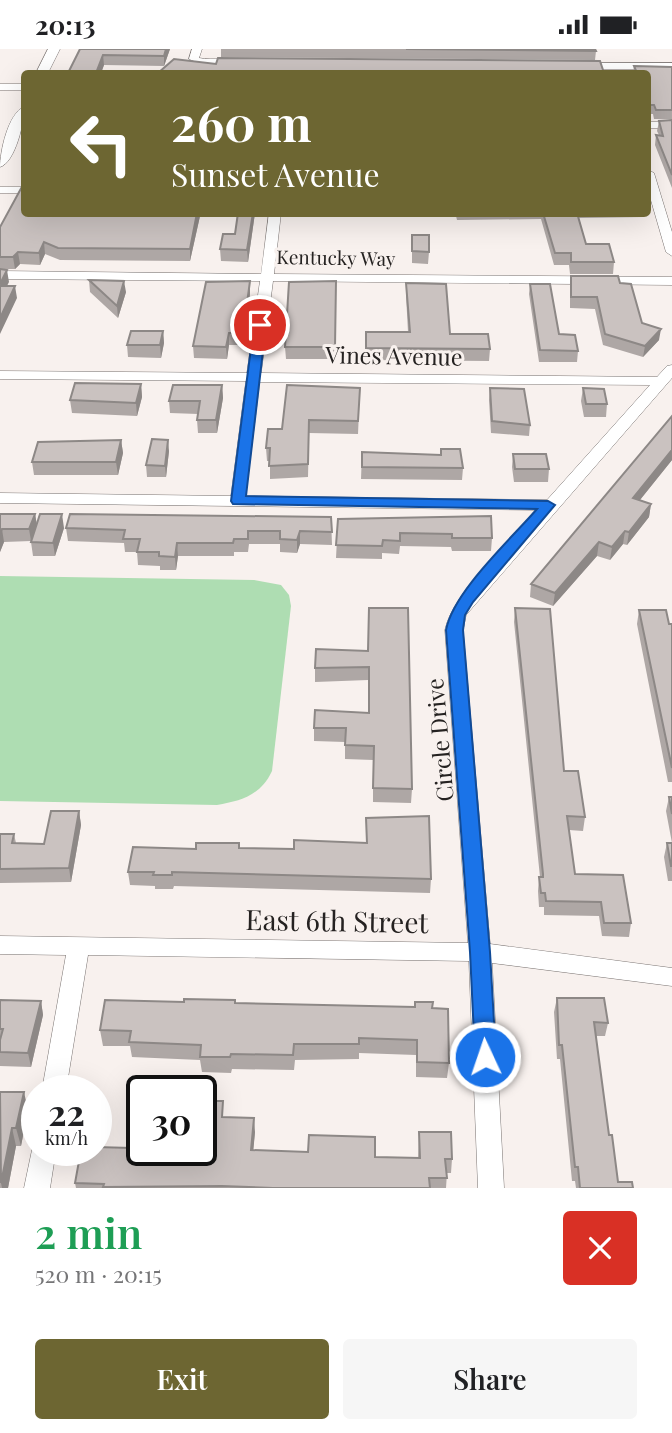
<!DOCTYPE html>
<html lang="en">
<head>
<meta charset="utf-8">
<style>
	:root { --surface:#fff; --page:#f6f6f6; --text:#202124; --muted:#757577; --accent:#6d6632 }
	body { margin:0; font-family:"Playfair Display",serif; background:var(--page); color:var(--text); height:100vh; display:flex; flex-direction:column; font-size:26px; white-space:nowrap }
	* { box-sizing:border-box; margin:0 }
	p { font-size:23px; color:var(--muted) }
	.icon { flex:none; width:38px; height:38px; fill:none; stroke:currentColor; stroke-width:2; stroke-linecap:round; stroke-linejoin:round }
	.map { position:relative; height:1139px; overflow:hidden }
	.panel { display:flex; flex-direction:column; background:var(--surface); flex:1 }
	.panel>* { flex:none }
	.banner { position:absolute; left:21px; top:21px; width:630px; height:147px; border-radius:7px; box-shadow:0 7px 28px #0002; background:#6d6632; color:#fff; overflow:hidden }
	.speed { position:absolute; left:21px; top:1026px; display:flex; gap:14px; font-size:35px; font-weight:700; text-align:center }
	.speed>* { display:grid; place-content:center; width:91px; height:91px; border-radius:50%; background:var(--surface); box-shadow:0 7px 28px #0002; line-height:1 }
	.speed small { font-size:18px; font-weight:400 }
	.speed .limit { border:4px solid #111; border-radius:10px; background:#fff; color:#111 }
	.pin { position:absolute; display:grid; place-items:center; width:60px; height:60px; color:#fff; margin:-30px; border:4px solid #fff; border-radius:50%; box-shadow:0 2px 7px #0007 }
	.me { position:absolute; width:77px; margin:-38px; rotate:357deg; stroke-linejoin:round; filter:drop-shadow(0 0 5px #0008) }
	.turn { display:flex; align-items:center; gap:24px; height:147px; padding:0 35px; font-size:32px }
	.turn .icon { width:91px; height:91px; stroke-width:2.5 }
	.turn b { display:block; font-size:49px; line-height:60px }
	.round { display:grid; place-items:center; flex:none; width:74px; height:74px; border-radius:7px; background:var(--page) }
	.head { display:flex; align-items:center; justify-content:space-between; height:119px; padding:0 35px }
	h1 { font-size:42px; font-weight:600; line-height:52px; color:#1e9e55 }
	.action { display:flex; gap:14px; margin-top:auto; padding:14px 35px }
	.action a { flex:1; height:80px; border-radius:7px; background:var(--accent); color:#fff; font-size:28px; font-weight:600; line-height:80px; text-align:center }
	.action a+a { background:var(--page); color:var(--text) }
	.status { display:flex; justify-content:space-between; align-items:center; height:49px; padding:0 35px; background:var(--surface); direction:ltr }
	.status svg { height:19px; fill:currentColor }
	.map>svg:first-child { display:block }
	.green { fill:#aeddb2 }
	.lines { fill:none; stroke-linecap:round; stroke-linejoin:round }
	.minor-casing { stroke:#797371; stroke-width:1 }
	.major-casing { stroke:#797371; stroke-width:1 }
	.minor { fill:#fff; fill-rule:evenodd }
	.major { fill:#fff; fill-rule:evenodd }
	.wall { fill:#aea7a5 }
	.shaded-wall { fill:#8d8886 }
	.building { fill:#cac2c0; stroke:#8d8886; stroke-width:2 }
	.route { fill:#1a73e8; stroke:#114b97; stroke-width:2 }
	.labels { text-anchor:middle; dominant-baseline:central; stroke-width:6; stroke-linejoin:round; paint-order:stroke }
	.far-street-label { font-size:19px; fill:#252221; stroke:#f8f1ee }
	.street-label { font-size:23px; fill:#252221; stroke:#f8f1ee }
	.near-street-label { font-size:28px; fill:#252221; stroke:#f8f1ee }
</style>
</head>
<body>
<div class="status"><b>20:13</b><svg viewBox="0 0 49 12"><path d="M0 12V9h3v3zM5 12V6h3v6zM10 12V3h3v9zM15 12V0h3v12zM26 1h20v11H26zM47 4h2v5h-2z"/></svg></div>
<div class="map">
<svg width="672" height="1139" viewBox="0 0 672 1139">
	<rect width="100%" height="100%" fill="#f8f1ee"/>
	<path class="green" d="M0,527L254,531L281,536L289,546L291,557L272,722C261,746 241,752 217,756L0,752Z"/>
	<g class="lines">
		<defs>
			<path id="minor" d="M192,0H202L199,9C213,12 231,7 243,14L238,17L204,16L189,10Z
				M672,14V20H578L573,17L578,14Z
				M0,35H24V41H0Z
				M648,73H672V79H648Z
				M648,121L654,124L672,183V207L666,203L648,141Z
				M0,138H24V144H0Z
				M269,164H281L274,225L672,228V236L273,232L261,324L657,328L667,317L672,316V329L466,566L463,581L490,895L672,919V937L492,914L504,1139H478L469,912L88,906L66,1041H42L66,906L0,905V887L468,894L445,581C453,543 511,491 538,461L0,454V444L231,447L246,332L0,330V322L247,324L260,232L0,230V222L261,225ZM260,333L650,336L547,451L246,447Z
				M37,1092V1101H56L50,1139H24L32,1101Z"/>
			<path id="major" d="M48,0H60L48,24H36Z
				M24,58C25,72 15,114 0,118C0,103 8,64 24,58Z"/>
		</defs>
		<use href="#minor" class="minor-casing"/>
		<use href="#major" class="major-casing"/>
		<use href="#minor" class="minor"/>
		<use href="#major" class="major"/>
	</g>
	<path class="wall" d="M80,0H170L164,17L104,16L101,24H68Z
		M221,0H595L596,2L595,11L221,8Z
		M634,17L672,18V70H654L653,65H648V24H633Z
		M672,71V139L655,96L656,86H659L657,82L659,72Z
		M24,164H255L248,213L221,212L220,200L235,185L237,167H200L190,212L60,211L45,205L40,216L20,215L15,220H0V178Z
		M296,164H644V168L579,169L586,195L614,213L613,225H570L569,216H554L541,170L457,171L456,167H296Z
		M412,186L429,203L428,215L412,214Z
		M571,227L620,234L642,274L659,291L643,308L603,296L595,260L570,259V238Z
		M89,231L126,243L118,269L90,243Z
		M336,232L335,310H286L285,298Z
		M406,234L450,285L490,300L489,312L366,311V283H408L406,246Z
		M530,235L559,285L578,302L577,313H539L529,245Z
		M250,244L244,296H229L227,310L194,309L193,297Z
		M163,282L164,294L161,309L128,308L127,296Z
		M141,335L142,348L137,367L72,364L70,351Z
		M222,336L223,349L217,384H198L197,371L198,365L170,364L169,352Z
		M360,339L358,385L309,384L308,428L270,430V412H267L266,399L282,380Z
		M490,339L530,376L529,387L491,384L489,351Z
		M583,339L607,355L606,368H584L581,352Z
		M672,367V411L640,451L651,455L649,468L627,496L623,495L610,511L597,507L553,557L530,548L531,535Z
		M121,391L123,404L118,426H34L32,413Z
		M441,400L463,419L462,431L361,430L362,403L441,406Z
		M169,402L166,428H147L146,416Z
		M513,405L549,420L548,433H514L512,418Z
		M0,465H35L37,476L64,479L55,507H33L31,493L35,481L31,492L4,493L0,503Z
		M331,468L332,496L300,495L297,504L280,503V495H249L248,503H234V507H178L176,521H160V517L138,516L137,503H125L124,494L68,492L66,479Z
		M338,470L492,489L491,502H452L451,498L400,497L399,505L382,504V510L336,509Z
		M515,559L564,722L585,768L583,782L569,781L575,825L631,874L629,888L602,887L599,867L544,866V858H539L538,842L539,828H540L514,573Z
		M639,561L669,575H672V735V733H668L637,575Z
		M368,602L412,740L411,754L373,753V711L345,710V693L314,692V679L369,664L368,631L315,633V619Z
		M669,748H672V832H668L664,808L667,794H672L666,762Z
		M79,762L81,776L71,833L0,834V785H14L16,794L44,795Z
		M366,769L431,830L430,844L174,837L173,840H155V837L130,836L128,823L196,800L239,794L240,799L294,800L366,794Z
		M557,949L608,974L605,987H596L609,1086L618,1133L633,1139H576L575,1132H572L560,1010H557L554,963Z
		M0,951L41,952L43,966L31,1018L0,1017Z
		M235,954L432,959L449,1014L447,1029L416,1028V1006L359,1004V1010L295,1011L294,1021L232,1020L231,1024L202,1023L200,1011L132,1008L130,997H103L100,981Z
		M0,1043L28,1061L21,1097H16L8,1139H0Z
		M224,1068L255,1083L253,1101L375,1108L418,1109L419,1083L452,1110L451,1124H447L446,1139H76L75,1134L132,1099L142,1101H200Z"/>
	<path class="shaded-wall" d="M166,0H170L164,17V7Z
		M103,6L104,16L101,24H96Z
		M197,164H199L200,167L190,212V200Z
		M253,164H255L248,213L247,201Z
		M44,193L45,205L40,216L39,204Z
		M18,203L20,215L15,220L13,208Z
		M7,221L9,233L1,249L0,235Z
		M124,232L126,243L118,269L117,257Z
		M250,232V244L244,296L243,284Z
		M15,237L17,249L0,285V269Z
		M661,280L659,291L643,308L645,297Z
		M163,282L164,294L161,309L160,296Z
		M229,284V296L227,310L226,298Z
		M141,335L142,348L137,367L136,354Z
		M222,336L223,349L217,384L216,371Z
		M121,391L123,404L118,426L116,413Z
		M168,391L169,402L166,428L165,417Z
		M672,401V411L631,462L633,449Z
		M651,455L649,468L627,496L629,483Z
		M35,465L37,477L31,492L29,480Z
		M62,465L64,479L55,507L53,494Z
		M2,480L4,493L0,503V485Z
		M300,482V495L297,504V491Z
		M625,482L623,495L610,511L612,498Z
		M599,493L597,507L553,557L555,544Z
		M177,494L178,507L176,521L175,508Z
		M79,762L81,776L71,833L69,819Z
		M41,952L43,966L31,1018L28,1004Z
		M24,1043L28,1061L21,1097L16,1079Z
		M254,1069L255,1083L252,1116L251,1101Z
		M12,1079L16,1097L8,1139H2L1,1134Z"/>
	<path class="building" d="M80,0H166L164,7L103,6L96,24H68Z
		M406,0H595L596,2Z
		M218,9L600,12L604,24H158L174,10L216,15Z
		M634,17L672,18V61H656L654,56H649L648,51V24H637Z
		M672,71V126L656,86L663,87L659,72Z
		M24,134V164H197L190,200L58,199L44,193L39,204L18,203L13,208H0V178Z
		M238,164H253L247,201L220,200L223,185H235Z
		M543,164H577L586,195H609L614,213H571V204H555Z
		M412,186H429V203L412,202Z
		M0,220L7,221L0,235Z
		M571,227H618L620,234L631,235L642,274L661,280L645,297L605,285L597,248H571Z
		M89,231L124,232L117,257Z
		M250,232L243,284H229L226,298L193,297L206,233Z
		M336,232L335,298H285L289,233Z
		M406,234L446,235L450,285H488L490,300L366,299V283H410Z
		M530,235H550L559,285L575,286L578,302L540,301Z
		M0,237H15L0,269Z
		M131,282H163L160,296H127Z
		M75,334L141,335L136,354L70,351Z
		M173,336H222L216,371H197L200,352H169Z
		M287,336L360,339L358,372L309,371L308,415L269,417L270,399H266L268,380H282Z
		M490,339L524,340L530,376L492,372Z
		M583,339L604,340L607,355H586Z
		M672,367V401L633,449L651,455L629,483L625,482L612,498L599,493L555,544L531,535Z
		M152,390L168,391L165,417L146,416Z
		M121,391L116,413H32L38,393Z
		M441,400H460L463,419L362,418V403L441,406Z
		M513,405H546L549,420H515Z
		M0,465H35L29,480H2L0,485Z
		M40,465H62L53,494L31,493Z
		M70,465L331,468L332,483L300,482L297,491L280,490V482H248V490H234L233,494H177L175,508L159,507V503H137L140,490H123L125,481L66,479Z
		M491,467L492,489H452V485L400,484V492L383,491L382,497L336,496L338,470Z
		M369,559H408L412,740L373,739L374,697L345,696L346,679H314L315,661L369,664V618L315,619L316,600L368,602Z
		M515,559L550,560L564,722H578L585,768L567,767L575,825L623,826L631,874H604L601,853L546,852L545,844H541L539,828H543V825Z
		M639,561H666L669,575H672V719Z
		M669,748H672V765Z
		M51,762H79L69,819L0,820V785H14L12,794L44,795Z
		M429,767L431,830L172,823V826H153L154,823H128L133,798L196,800V794H239V799L294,800V791L367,794L366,769Z
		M667,794H672V817H671Z
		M557,949H604L608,974L594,973L609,1086H612L618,1133H632L633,1139H580L578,1118H575L562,996H559Z
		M184,950L235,951V954L415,958V953H433L432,959L448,960L449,1014L417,1013V991L359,989V995H294L293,1006L231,1005L230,1008H200L201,996L129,993L131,982L100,981L105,951L184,953Z
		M0,951L41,952L28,1004L0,1003V991L3,980H0Z
		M0,1043H24L16,1079H12L1,1134Z
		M139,1052L142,1053V1101H201V1085L205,1052H223L222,1068L254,1069L251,1101L308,1103L309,1086L375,1088V1108L420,1109L419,1083H451L452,1110H445L447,1129H429L430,1139H273L222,1137L103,1138L104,1135L75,1134L81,1101H96V1098L132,1099Z"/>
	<path class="route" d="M260,272L266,276L246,447L548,452L555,456L473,553L465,566L463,581L490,903L496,1008L493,1014L485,1017L478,1014L475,1008L470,903L446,581C453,543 510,491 537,460L233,455L231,452L254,276Z"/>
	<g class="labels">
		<g class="far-street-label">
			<text transform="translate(336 208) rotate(1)">Kentucky Way</text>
		</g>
		<g class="street-label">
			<text transform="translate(394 306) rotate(1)">Vines Avenue</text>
			<text transform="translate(439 691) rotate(-95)">Circle Drive</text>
		</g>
		<g class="near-street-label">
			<text transform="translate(337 871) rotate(1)">East 6th Street</text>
		</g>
	</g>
</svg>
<div class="speed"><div>22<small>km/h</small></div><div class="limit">30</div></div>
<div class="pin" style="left:260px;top:276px;background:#d93025"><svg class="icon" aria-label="arrive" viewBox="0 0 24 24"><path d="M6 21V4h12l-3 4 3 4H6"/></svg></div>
<svg class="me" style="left:485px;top:1008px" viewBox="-20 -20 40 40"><circle r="17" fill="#1a73e8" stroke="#fff" stroke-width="3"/><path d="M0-11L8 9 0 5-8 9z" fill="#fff"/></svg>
<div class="banner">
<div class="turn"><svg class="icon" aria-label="left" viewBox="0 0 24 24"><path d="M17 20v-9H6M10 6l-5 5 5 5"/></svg><div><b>260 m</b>Sunset Avenue</div></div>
</div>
</div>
<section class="panel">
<div class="head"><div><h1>2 min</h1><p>520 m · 20:15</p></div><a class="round" style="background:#d93025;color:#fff"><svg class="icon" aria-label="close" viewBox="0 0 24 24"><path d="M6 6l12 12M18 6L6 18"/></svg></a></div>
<div class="action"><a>Exit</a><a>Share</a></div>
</section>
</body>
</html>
